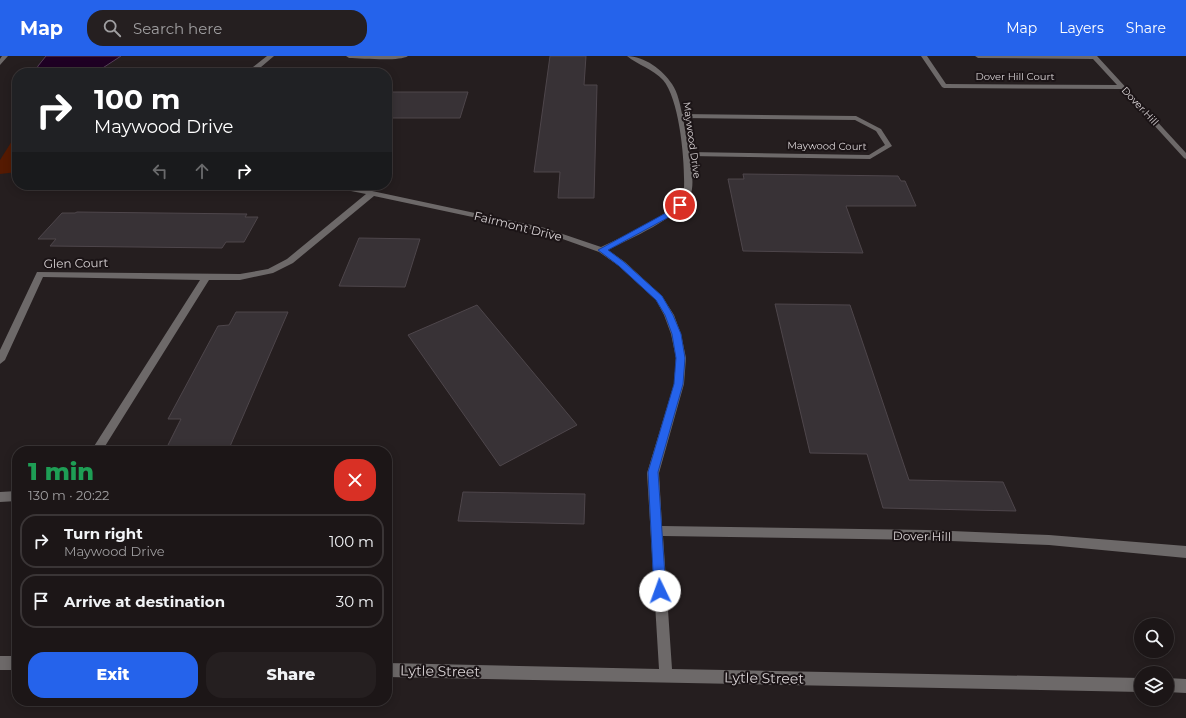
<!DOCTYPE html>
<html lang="en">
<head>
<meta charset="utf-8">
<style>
	:root { --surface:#1c1617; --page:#251f20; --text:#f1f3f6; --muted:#a09fa1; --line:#3a3536; --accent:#2563eb }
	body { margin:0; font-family:Montserrat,sans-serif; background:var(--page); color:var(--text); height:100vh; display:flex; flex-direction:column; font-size:15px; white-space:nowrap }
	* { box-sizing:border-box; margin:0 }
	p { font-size:13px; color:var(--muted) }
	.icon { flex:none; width:22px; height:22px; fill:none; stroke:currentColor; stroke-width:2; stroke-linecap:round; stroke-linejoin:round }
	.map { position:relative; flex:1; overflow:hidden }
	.sheet { position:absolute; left:12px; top:390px; width:380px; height:260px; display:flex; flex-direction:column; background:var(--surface); border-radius:16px; box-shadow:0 2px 10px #0003,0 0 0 1px var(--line) }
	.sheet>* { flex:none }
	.guide { position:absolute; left:12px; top:12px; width:380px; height:122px; border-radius:16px; box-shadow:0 2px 10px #0003,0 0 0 1px var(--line); background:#202124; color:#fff; overflow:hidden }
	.buttons { position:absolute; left:1134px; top:562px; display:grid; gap:8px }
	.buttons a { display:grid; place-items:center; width:40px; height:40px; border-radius:50%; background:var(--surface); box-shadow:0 2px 10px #0003,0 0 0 1px var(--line); font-size:20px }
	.pin { position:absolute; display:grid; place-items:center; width:34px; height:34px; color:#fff; margin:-17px; border:2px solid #fff; border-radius:50%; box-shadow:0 1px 4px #0007 }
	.me { position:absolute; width:44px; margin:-22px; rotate:357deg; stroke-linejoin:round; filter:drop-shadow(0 0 3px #0008) }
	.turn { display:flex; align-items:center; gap:14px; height:84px; padding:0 16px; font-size:18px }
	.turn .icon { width:52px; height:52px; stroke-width:2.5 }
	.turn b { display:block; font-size:28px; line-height:34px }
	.lanes { display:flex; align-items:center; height:38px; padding:0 16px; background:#0003; justify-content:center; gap:20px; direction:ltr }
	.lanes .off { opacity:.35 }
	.round { display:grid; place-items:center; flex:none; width:42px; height:42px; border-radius:16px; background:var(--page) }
	.headline { display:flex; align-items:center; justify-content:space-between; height:68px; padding:0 16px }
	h1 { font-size:24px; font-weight:800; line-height:30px; color:#1e9e55 }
	.action { display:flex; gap:8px; margin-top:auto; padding:8px 16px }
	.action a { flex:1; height:46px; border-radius:16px; background:var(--accent); color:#fff; font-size:16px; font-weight:800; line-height:46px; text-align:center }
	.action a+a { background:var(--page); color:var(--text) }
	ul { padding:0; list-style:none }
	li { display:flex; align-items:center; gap:12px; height:54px; margin:0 8px 6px; padding:0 8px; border:2px solid var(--line); border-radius:16px }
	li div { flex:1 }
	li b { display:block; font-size:15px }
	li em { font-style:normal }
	header { display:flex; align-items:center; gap:24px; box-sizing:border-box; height:56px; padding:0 20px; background:var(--accent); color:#fff }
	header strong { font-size:19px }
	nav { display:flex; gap:22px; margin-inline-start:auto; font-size:14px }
	.search { width:280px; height:36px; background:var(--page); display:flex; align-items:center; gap:10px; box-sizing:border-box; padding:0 14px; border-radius:16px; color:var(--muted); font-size:15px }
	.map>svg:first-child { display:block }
	.green { fill:#551a02 }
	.water { fill:#1f0024; stroke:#573f59 }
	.building { fill:#383236; stroke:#4e464b }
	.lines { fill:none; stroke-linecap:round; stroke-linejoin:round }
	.minor { fill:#6d6969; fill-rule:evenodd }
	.route { fill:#2563eb; stroke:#184099 }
	.labels { text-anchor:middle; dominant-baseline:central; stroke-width:4; stroke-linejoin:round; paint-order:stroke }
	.far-street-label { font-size:10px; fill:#d9d3d5; stroke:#1b1416 }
	.street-label { font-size:12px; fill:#d9d3d5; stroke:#1b1416 }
	.near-street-label { font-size:14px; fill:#d9d3d5; stroke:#1b1416 }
</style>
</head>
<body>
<header>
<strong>Map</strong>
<div class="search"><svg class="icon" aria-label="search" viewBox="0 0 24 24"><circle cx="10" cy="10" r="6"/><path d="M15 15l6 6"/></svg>Search here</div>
<nav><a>Map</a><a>Layers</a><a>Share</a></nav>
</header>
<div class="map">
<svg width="1186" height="662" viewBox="0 0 1186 662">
	<rect width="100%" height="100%" fill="#251e1f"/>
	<path class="green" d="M17,77V116L0,118V104Z"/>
	<path class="water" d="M46,0H121L95,17H35L38,10Z"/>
	<path class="building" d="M550,0H586L584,29H597L594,142H558L560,116H534Z
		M387,36H468L460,62H387Z
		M743,118L898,120L901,125H905L916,150H846L863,197L743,195L728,123H744Z
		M77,156L247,158L245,161H258L244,186H226L222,192L50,190L56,183H38L62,157H75Z
		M359,182L420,183L405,231L339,230Z
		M775,248L850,249L909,424L1003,426L1016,455L883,452L867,398L810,397Z
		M477,249L577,369L500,410L408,279Z
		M236,256H288L228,395H165L181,363H168L218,270L229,269Z
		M463,436L585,438L584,468L458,465Z"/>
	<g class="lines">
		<path class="minor" d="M2,0H8L0,9V3Z
			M267,0H274L254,17H248L253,11Z
			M346,0H408C399,6 361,2 349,2Z
			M627,0C644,0 663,14 672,28C678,37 680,48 682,58L856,60L881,73L892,90L870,103L690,100C691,112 695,129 690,140C679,162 629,183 608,194L625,206L662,240L674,259L681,278L686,302L684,328L659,417L662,470L927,474L1049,479L1186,490V502L1049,489L927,484L663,480L672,613L1141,622V636L387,621V607L659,613L647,417L674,328L676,302L671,278L664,259L656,244L619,210L599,196L543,176L374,140L293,207L273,217L240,224H209L102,395H91L200,224L43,221L5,304L0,308V294L37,216L240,218L268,213L287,203L366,138L331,131L330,129H344L545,172L601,191C625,179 677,160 684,132C685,107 680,44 663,24C653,13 638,9 627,0ZM683,62L855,64L876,75L885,89L869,99L689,96Z
			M921,0H927L946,28L1117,29L1093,3L978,2L975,0H1097L1186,97V103L1184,102L1121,33L944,32L942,31Z
			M17,435V445L0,446V436Z
			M0,600H17V614H0Z
			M1167,622L1186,623V637L1167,636Z"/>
	</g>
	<path class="route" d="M680,147L682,148V150L669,161L608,194L624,206L662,240L673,259L681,278L685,302L683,328L658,416L666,535L664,539L660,541L656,539L654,535L648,416L674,328L676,302L672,278L665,259L656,244L619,210L598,194L664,158Z"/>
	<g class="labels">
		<g class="far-street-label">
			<text x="1015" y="20">Dover Hill Court</text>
			<text transform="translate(1140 50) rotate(47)">Dover Hill</text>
			<text transform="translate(692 84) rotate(82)">Maywood Drive</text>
			<text transform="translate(827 90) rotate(1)">Maywood Court</text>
		</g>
		<g class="street-label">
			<text transform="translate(518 170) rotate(14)">Fairmont Drive</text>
			<text transform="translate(76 207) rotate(-1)">Glen Court</text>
			<text transform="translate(922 480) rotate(1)">Dover Hill</text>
		</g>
		<g class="near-street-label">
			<text transform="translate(440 615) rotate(1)">Lytle Street</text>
			<text transform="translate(764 622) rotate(1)">Lytle Street</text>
		</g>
	</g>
</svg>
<div class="buttons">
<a><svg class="icon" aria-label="search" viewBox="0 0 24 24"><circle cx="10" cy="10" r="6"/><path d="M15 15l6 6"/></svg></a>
<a><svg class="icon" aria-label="layers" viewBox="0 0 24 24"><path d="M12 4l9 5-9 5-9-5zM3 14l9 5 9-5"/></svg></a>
</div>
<div class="pin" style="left:680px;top:149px;background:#d93025"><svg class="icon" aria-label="arrive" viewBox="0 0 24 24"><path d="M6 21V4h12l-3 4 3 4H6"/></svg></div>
<svg class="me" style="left:660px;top:535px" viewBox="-20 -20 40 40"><circle r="19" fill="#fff"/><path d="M0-13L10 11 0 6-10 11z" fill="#2563eb"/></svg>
<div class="guide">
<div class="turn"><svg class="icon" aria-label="right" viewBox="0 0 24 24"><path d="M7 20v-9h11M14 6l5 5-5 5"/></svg><div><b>100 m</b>Maywood Drive</div></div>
<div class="lanes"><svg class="icon off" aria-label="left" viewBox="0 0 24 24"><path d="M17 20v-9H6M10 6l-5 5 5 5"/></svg><svg class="icon off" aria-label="ahead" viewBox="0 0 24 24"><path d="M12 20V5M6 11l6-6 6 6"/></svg><svg class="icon" aria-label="right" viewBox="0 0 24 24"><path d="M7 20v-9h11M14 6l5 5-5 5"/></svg></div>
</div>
<section class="sheet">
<div class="headline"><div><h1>1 min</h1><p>130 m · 20:22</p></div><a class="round" style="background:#d93025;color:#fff"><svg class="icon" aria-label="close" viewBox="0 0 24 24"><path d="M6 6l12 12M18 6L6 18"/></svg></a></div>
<ul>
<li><svg class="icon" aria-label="right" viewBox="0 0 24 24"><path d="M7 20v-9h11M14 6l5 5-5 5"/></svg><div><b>Turn right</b><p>Maywood Drive</p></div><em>100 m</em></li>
<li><svg class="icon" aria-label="arrive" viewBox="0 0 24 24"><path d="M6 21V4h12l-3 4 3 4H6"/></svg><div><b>Arrive at destination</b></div><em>30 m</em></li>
</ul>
<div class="action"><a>Exit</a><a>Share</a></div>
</section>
</div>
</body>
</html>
